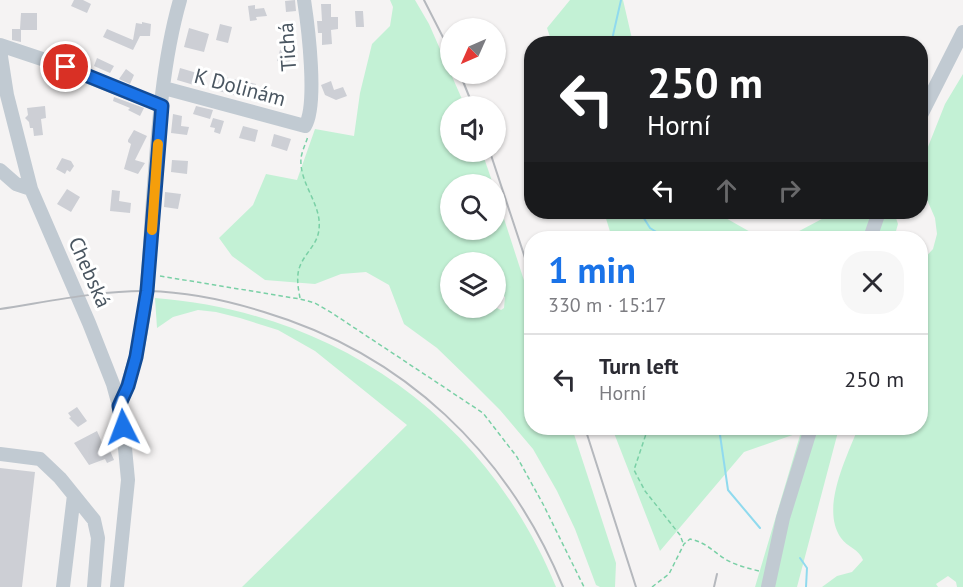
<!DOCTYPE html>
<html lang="en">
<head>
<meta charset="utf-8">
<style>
	:root { --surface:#fff; --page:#f7f7f7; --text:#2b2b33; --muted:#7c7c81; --line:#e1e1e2; --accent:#1a73e8 }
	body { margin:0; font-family:"PT Sans",sans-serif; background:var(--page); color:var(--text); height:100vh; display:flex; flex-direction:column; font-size:22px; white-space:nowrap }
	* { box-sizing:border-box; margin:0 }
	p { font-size:20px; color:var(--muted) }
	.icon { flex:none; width:33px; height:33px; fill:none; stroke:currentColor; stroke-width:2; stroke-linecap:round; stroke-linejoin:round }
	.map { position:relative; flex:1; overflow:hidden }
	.side { position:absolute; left:524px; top:231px; width:404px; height:204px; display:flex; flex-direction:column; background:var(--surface); border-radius:24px; box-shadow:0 2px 4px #0004 }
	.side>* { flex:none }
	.banner { position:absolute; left:524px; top:36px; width:404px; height:183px; border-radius:24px; box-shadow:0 2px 4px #0004; background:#202124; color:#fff; overflow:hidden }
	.needle { width:39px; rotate:225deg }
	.tools { position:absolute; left:440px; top:18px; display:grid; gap:12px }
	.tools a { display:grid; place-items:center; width:66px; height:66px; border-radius:50%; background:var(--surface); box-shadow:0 2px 4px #0004; font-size:30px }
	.pin { position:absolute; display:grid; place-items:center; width:51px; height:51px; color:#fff; margin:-26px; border:3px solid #fff; border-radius:50%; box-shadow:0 2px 6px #0007 }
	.me { position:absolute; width:66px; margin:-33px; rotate:357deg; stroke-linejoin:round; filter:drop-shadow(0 0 4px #0008) }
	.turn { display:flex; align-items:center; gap:21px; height:126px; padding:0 24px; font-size:27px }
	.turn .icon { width:78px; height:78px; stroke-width:2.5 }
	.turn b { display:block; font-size:42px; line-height:51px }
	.lanes { display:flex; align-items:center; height:57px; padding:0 24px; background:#0003; justify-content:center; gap:30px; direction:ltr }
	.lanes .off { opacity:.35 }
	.round { display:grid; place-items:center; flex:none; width:63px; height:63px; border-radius:24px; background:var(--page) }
	.summary { display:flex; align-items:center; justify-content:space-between; height:102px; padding:0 24px }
	h1 { font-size:36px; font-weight:700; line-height:45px; color:var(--accent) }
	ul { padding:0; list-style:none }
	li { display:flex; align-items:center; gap:18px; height:90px; padding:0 24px; border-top:2px solid var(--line) }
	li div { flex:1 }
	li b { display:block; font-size:22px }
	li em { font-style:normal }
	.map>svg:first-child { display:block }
	.green { fill:#c3f1d5; fill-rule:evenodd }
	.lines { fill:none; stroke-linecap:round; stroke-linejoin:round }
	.stream { stroke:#90daee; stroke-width:2 }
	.building { fill:#cdcfd5 }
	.path { stroke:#7ad0a6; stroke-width:1.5; stroke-dasharray:4.5 3; stroke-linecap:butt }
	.minor { stroke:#c1cad2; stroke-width:14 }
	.rail { stroke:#b5b8bd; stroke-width:2 }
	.route-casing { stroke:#114b97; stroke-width:15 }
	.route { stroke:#1a73e8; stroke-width:10 }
	.slow { stroke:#f59e0b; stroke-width:10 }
	.labels { text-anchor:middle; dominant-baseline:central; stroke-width:6; stroke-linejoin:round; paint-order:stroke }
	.street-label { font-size:21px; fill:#4a5661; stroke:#fff }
</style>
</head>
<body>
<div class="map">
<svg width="963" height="587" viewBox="0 0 963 587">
	<rect width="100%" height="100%" fill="#f5f3f3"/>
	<path class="green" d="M390,0H415L429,24L465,106H450V152H482L493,184H450V230H495V191L531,302V428H572L616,563L615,587H600L596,585L575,529L557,491L533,449L500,410L472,382L437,348L404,324L389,285L366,272L341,274L315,284L265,280L232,256L219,238L253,205L266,174L297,180L315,129L354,136L360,93L372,44L390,26L393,7ZM450,262H495V294L500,292L505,297L504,308L501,310L495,307L450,308Z
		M570,0H623L633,43H552L547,28Z
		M963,74V587H957L956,582L948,576L936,584L938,587H822L837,576L852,572L863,560C859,549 847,547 841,538C820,508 847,457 858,428H920V263L933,249L937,234L935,218L925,195L920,167L945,104Z
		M604,212H715L761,238H612Z
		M835,212H894L898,224L894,238H786Z
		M155,298C336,312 487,418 556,587H242L407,425L315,351L278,330L240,318L216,312L198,310L173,317L157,328Z
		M616,428H839L797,587H755L801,432L744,452L660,551L614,433Z"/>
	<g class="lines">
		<path class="stream" d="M611,44L621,0
			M640,212L650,228L666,238
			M719,428L728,490L760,528
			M800,558L807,568L806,587"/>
	</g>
	<path class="building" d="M74,0H83L91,4L87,13L71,6Z
		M295,0L296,11L286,12L285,1Z
		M321,4H331V17H338V29L331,30L332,44L322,45V33H318L317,21H322Z
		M255,5V9L264,8L267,16L256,17L257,20L250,21L248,6Z
		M355,11H363L364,27H356Z
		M21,13H37V30H21V42L12,40V29H20Z
		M142,22L151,24L150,36H140L133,50L103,37L107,29L133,40L136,23L142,24Z
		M220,24L232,27L228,43L216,40Z
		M189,28L209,34L204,52L184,47Z
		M280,50L292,54L289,64L277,61Z
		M97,58L114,66L110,73L94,66Z
		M180,68L197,73L194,85L177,80Z
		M126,69L134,75L130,84L119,79Z
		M57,75L73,80L70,90L54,85Z
		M215,75L256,84L251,100L212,89Z
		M331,81L334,90L343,87L347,96L336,100L325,95L321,85Z
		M114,97L144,108L140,116L128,110L130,108L113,101Z
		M45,106L46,118L41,119L43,135L34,136L33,128H30L29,122L25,118L28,115L27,108Z
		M196,106L213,110L210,119L193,114Z
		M173,114L182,116L181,126L189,127L187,135L171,133Z
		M213,118L224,121L220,134L214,132L215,128L210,127Z
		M243,126L258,130L255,142L239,138Z
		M134,130L147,136L135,160L145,163L138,174L124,169L131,144L128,142V140Z
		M274,134L291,139L287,151L271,146Z
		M62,158L71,161L74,166L70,172L67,170L65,174L56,169Z
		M172,160L188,161L187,174L171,172Z
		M67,189L80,197L71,212L57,204Z
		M112,190L120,191L119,201L131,203L130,213L110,211Z
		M165,192L181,194L178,209L164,207Z
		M77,407L87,421L78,427L69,418L71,417L68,413Z
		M97,431L104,447L108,446L114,460L107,463L105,459L89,465L74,443Z
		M0,468L35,472L22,587H0Z"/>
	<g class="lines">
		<path class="path" d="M160,276L300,299L315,303L332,313L483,413L517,457L543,504L584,587
			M300,298C298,287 296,276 300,266C305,253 318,244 319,229C322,204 299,184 301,158C302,151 306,143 308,136
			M648,428L634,470L645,491L680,535L683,543
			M652,587L669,574L684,544L690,539C705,542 713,551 725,559C735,565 747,568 759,571"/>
		<path class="minor" d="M0,45L51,62L162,106
			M0,50L7,95L31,189L89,323L113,384L119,406L123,427L128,480L117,587
			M164,88L305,126C318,105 308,26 304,0
			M920,117L963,32
			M0,170L16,184L31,189
			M870,238L879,212
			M119,406C146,345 148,278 152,213C157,145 161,66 180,0
			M0,454L40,459L60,478L94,520L98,538L94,587
			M63,587L74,495
			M768,587L783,518L811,428"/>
		<path class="rail" d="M424,0L450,51
			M460,74L473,106
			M490,152L531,276
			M0,309C46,302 102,290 148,291C188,292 226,300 264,312C404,354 507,452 563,587
			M585,428L636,587
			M714,587L717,574"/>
	</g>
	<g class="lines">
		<defs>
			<path id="route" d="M66,67L162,106L147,291L136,357L128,386L119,406L123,427"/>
		</defs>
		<use href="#route" class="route-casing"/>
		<use href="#route" class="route"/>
		<path class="slow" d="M152,230L158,144"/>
	</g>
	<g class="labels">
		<g class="street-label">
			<text transform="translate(287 47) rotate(-94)">Tichá</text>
			<text transform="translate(240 87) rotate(15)">K Dolinám</text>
			<text transform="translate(90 272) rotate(66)">Chebská</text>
		</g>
	</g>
</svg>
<div class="tools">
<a><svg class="needle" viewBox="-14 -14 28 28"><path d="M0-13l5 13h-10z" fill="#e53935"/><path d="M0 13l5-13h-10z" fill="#7c7c81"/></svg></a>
<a><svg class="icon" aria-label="sound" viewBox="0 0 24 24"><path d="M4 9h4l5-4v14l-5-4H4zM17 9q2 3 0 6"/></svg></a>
<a><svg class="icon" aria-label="search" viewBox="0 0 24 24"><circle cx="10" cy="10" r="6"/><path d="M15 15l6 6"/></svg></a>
<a><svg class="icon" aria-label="layers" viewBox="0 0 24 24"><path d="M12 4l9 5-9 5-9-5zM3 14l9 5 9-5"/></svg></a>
</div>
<div class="pin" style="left:66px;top:67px;background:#d93025"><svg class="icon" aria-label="arrive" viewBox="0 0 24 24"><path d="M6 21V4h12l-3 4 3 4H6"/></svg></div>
<svg class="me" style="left:123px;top:427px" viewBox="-20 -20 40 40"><path d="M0-17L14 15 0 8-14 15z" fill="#1a73e8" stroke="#fff" stroke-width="4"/></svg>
<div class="banner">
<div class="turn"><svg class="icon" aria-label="left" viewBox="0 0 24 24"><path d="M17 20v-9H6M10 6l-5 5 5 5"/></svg><div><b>250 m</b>Horní</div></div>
<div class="lanes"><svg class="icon" aria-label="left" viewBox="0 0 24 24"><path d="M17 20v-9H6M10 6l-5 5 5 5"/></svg><svg class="icon off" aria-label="ahead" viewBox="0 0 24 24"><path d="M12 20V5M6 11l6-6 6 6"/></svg><svg class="icon off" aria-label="right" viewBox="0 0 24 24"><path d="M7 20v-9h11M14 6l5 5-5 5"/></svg></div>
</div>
<section class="side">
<div class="summary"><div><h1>1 min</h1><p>330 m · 15:17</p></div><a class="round"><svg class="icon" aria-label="close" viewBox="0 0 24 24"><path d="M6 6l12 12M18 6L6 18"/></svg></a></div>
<ul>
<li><svg class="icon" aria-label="left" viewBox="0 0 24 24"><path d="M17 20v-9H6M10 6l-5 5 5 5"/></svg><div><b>Turn left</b><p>Horní</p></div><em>250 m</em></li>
</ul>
</section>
</div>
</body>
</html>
